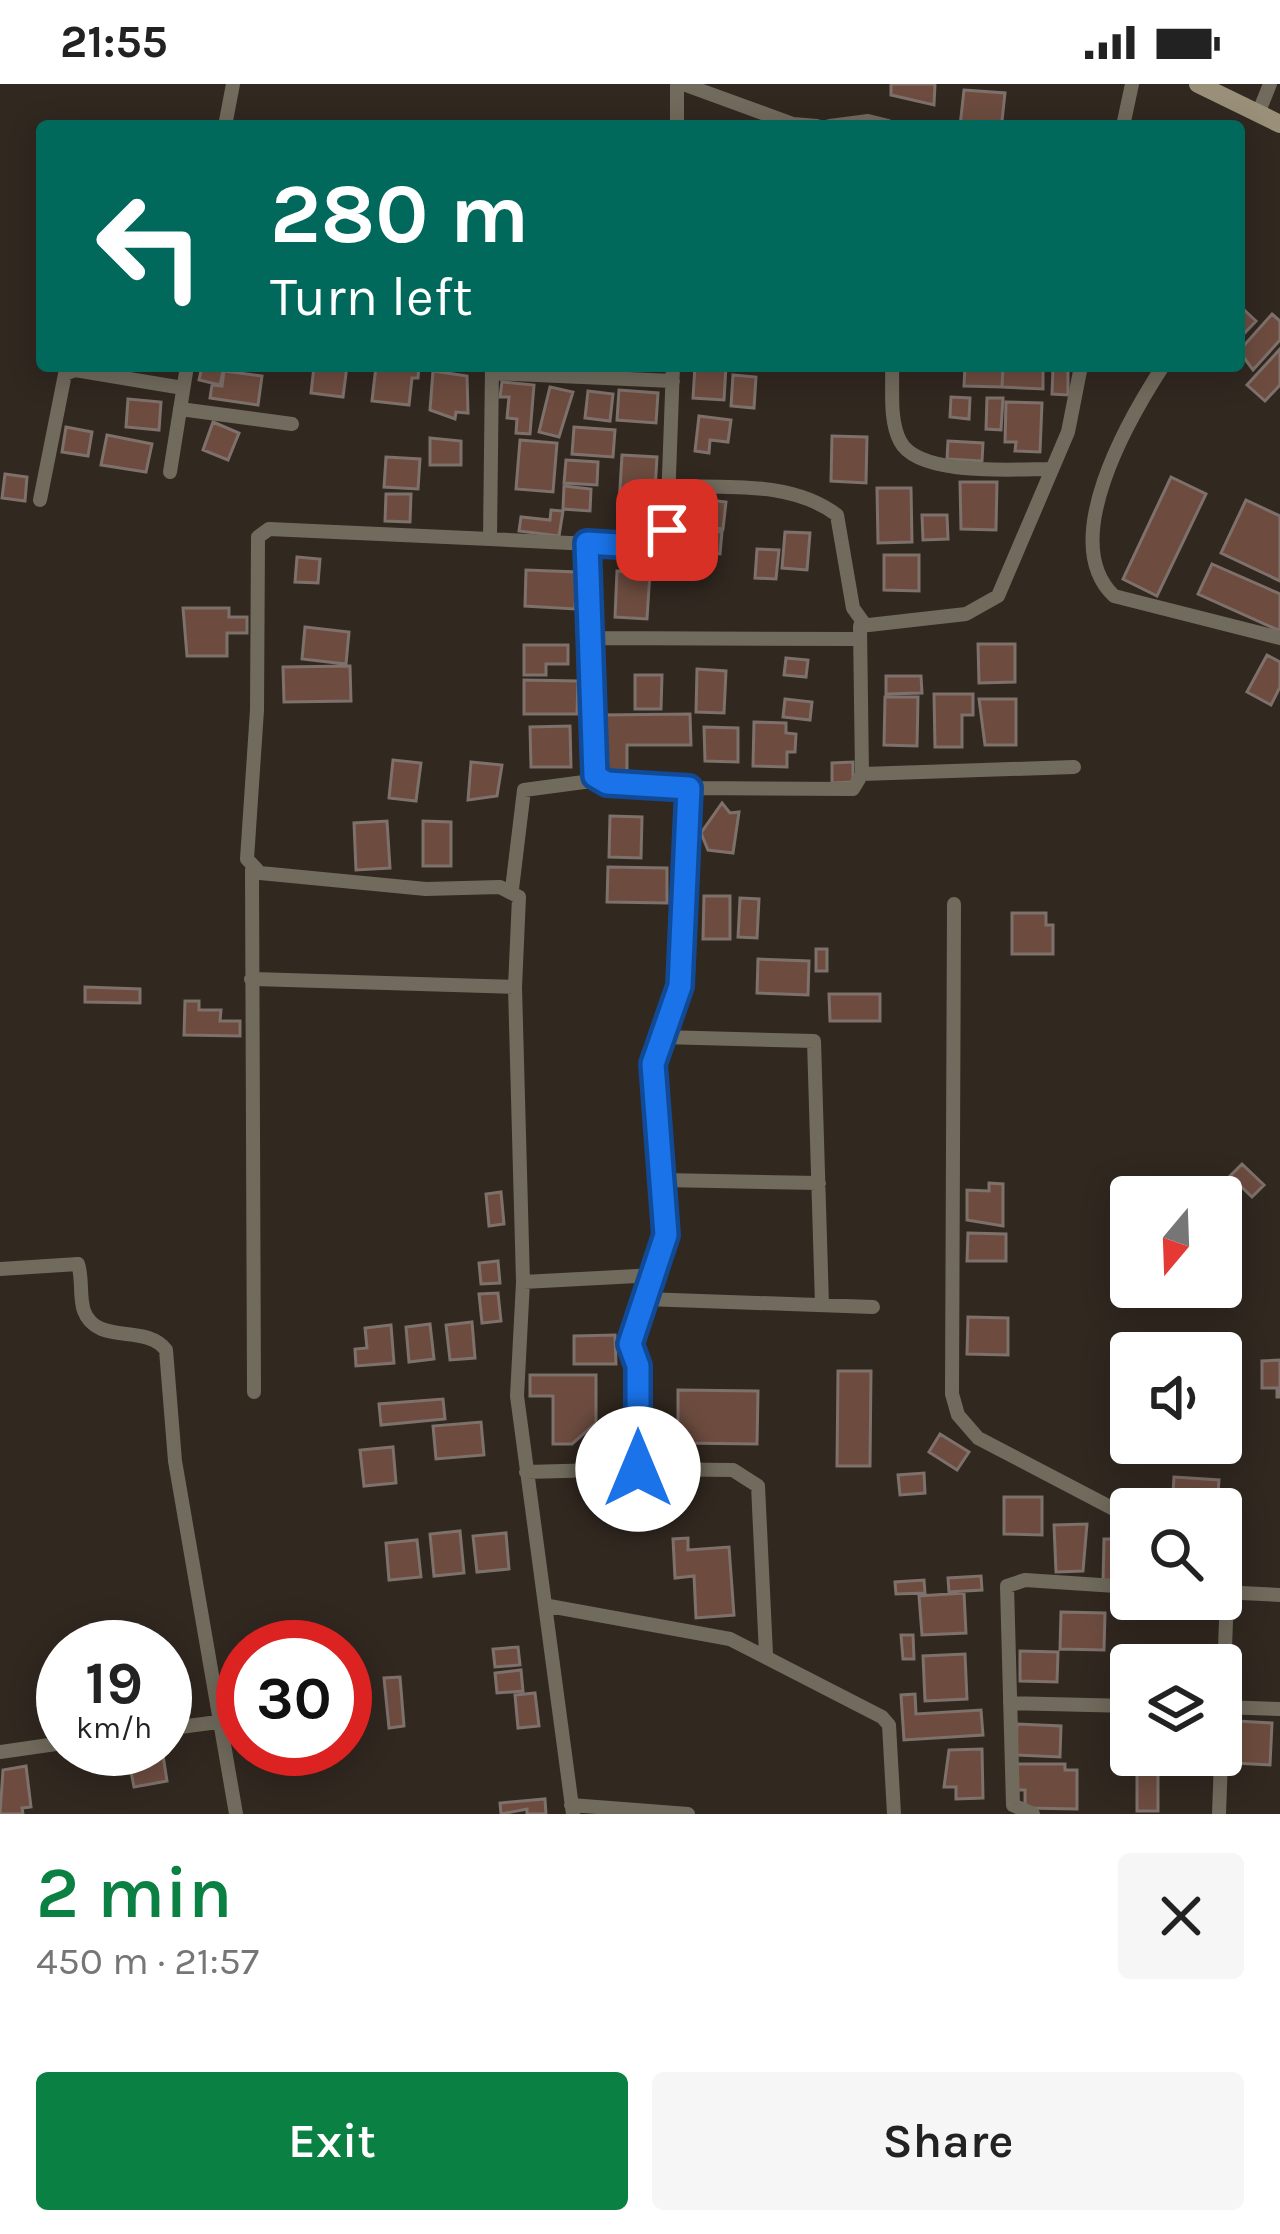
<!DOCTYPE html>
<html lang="en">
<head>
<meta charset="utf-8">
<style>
	:root { --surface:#fff; --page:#f6f6f6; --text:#222; --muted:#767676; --accent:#0b8043 }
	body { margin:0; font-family:Karla,sans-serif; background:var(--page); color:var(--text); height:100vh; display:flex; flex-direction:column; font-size:45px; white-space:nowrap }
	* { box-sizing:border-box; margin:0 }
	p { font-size:39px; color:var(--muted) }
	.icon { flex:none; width:66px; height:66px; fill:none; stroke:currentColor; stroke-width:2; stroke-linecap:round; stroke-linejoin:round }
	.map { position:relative; height:1730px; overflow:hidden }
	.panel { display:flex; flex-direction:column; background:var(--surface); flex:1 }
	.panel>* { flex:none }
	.banner { position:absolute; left:36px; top:36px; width:1209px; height:252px; border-radius:12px; box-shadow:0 6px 30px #0003; background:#00695c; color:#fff; overflow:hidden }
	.needle { width:78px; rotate:199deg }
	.fabs { position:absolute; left:1110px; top:1092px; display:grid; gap:24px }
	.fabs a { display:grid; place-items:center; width:132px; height:132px; border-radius:12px; background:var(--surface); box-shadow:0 6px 30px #0003; font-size:60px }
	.speed { position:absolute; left:36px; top:1536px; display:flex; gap:24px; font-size:60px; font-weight:700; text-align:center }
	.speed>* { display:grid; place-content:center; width:156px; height:156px; border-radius:50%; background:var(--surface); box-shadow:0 6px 30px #0003; line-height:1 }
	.speed small { font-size:30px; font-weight:400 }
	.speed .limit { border:18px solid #d22; background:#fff; color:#111 }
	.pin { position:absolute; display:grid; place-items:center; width:102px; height:102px; color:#fff; margin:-51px; border-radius:24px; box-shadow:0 6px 18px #0006 }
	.me { position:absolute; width:132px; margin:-66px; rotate:0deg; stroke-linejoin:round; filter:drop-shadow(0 0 9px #0008) }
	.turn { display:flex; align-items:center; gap:42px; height:252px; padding:0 36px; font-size:54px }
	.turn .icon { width:156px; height:156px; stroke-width:2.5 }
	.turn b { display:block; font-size:84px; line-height:102px }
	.round { display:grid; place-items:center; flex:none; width:126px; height:126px; border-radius:12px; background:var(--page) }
	.head { display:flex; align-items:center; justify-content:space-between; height:204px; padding:0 36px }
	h1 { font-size:72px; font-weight:600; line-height:90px; color:var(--accent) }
	.primary-button { display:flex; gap:24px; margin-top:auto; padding:24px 36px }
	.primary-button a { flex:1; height:138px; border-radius:12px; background:var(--accent); color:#fff; font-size:48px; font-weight:600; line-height:138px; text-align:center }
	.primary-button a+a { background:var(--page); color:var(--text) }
	.status { display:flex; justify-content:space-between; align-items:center; height:84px; padding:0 60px; background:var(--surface); direction:ltr }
	.status svg { height:33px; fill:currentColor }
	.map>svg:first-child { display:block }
	.building { fill:#6d4c3f; stroke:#7e706b; stroke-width:3 }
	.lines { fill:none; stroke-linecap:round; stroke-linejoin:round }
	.street { stroke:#716b5d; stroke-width:14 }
	.secondary { stroke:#9a9079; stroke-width:18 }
	.route-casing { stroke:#114b97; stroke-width:30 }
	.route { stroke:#1a73e8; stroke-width:21 }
</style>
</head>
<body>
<div class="status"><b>21:55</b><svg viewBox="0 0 49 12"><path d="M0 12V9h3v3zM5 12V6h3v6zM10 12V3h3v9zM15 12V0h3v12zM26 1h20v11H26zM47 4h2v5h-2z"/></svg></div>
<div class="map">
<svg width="1280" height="1730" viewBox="0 0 1280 1730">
	<rect width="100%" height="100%" fill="#312820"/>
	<path class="building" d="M891,0H935L934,21L891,11Z
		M964,6L1005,9L1002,37L960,42Z
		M1239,221L1256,237L1239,255Z
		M1272,230L1280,237V256L1253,286L1239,267Z
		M1280,265V301L1265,317L1247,301Z
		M314,282H347L343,313L311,309Z
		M376,282H419L418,294H412L409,321L372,317Z
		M695,282H726L724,316L693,314Z
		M965,282H1003L1002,303L964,302Z
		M1003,282H1043V305L1002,303Z
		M202,283L223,287L220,301L199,296Z
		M1053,284L1068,285V311L1052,310Z
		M224,287L262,292L258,321L210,314L212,301L222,302Z
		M433,287L467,292L468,329L456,328L455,335L430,326Z
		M733,291L756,293L754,324L731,322Z
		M502,298L534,301L530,350L516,349L517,335L507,334L509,313H500Z
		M550,303L573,308L559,353L539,348Z
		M619,306L658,309L656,339L617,336Z
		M588,307L613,310L610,337L585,334Z
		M951,313L970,314L969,335L950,333Z
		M987,314H1003L1001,346L986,345Z
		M128,315L161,318L159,346L126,343Z
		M1006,318L1042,319L1040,368L1015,367L1016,358H1005Z
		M699,332L731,336L728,358L710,356L709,369L695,367Z
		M213,338L239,349L228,376L203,366Z
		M66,343L92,348L88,372L62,368Z
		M574,343L615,346L613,373L572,370Z
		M107,351L152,360L146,388L101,381Z
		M832,352L867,353L866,399L831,397Z
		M430,354L461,357V381H430Z
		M520,356L557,359L553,408L516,405Z
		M948,357L983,359L982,377L947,375Z
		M622,371L657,373L654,423L619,421Z
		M386,373L420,375L418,405L384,403Z
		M566,376L598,378L597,401L564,399Z
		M5,390L27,393L25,417L2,414Z
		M1171,393L1206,410L1157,512L1123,495Z
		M960,398H997L996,446L961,445Z
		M564,402L591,405L590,427L563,425Z
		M877,404H911L912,458L878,459Z
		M386,410H411L410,438L385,437Z
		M693,414L726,418L723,445L690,441Z
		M1246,416L1280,432V497L1221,469Z
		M551,426L563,427L559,452L519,447L521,433L550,436Z
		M922,431H947L948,455L923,456Z
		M692,446L722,448L720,470L691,468Z
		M785,448L810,449L807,486L782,484Z
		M757,465L779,466L776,495L755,494Z
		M884,471H919V507L884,506Z
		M297,473L320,475L318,499L295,498Z
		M1212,480L1280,510V547L1198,510Z
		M526,486L577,488L575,525L525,522Z
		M617,487L650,488L647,535L615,533Z
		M183,524H229V533H247V549H227V572H187Z
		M305,543L349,548L346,580L302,575Z
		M978,560H1015V598L979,599Z
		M524,561H568V580H546V591H524Z
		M1267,571L1280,578V603L1271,621L1247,608Z
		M786,574L808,576L806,593L784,591Z
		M350,582L351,617L284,618L283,583Z
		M697,585L726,587L724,629L696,628Z
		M635,591H662L661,625H635Z
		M886,592H921L922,609L886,610Z
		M524,596L578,597L577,630H524Z
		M934,610H973V631H962V663H935Z
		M885,613H918L917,662L884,661Z
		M785,615L812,618L810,636L783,633Z
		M979,615H1016V661H985Z
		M690,630L691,661H627V691H601V631Z
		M754,638L786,639V649L796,650L795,668H787V683L753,682Z
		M570,642L571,683H531L530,643Z
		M704,643L738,644V678L705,677Z
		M393,676L421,679L416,717L389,714Z
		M471,678L502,681L497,712L468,716Z
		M853,678V698L832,699V679Z
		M722,719L730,729L739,728L733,769L708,766L701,749Z
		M610,732L642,733L641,774L609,773Z
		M387,737L390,784L356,786L354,739Z
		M423,737L451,738V782H423Z
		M608,783L667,784V819L607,818Z
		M704,812H730V855H703Z
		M740,814L759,815L757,854L738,853Z
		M1012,829H1046V841H1053V870H1012Z
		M816,865H827V887H816Z
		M758,875L809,877L808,911L757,909Z
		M85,903L140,905V919L85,918Z
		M829,910H880V937H830Z
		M185,917H199V926H221L220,937H240V952L184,951Z
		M1242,1080L1264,1101L1252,1113L1230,1092Z
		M989,1099L1003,1100V1142L967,1136V1106L989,1107Z
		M501,1108L504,1140L489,1142L486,1110Z
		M968,1149L1006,1150V1177H967Z
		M498,1177L500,1199L481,1200L479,1179Z
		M498,1209L501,1237L482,1239L479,1210Z
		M968,1233L1008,1234V1271L967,1270Z
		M472,1238L475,1274L450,1276L446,1241Z
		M430,1240L434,1275L409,1278L406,1243Z
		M391,1241L394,1279L356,1282L355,1265L367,1264L365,1244Z
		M615,1251L616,1280H574V1252Z
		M1221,1274H1237L1238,1315H1221Z
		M1280,1276V1313H1277V1304H1262V1277Z
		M838,1287H871L870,1382H837Z
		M530,1291H596V1339L572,1360H553V1312H530Z
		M678,1306L758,1307L757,1360L678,1359Z
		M443,1315L445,1335L381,1341L379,1320Z
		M481,1338L484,1371L436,1375L433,1342Z
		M1124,1342H1131V1359H1174V1369L1123,1366Z
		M940,1350L969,1368L957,1386L929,1368Z
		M393,1363L396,1399L364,1402L360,1366Z
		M924,1389L925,1409L900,1411L898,1391Z
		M1174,1393L1219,1396L1217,1425H1172Z
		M645,1400L681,1401V1425H645Z
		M1004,1413H1042V1451L1004,1450Z
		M1087,1440L1083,1487L1056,1488L1054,1441Z
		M460,1447L464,1489L434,1492L430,1450Z
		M506,1449L509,1485L477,1488L473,1452Z
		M688,1454V1466L729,1463L734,1531L696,1534L694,1492L675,1494L673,1455Z
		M1104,1455H1131V1499L1103,1498Z
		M417,1456L421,1493L389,1496L386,1459Z
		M981,1492L982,1506L949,1508L948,1494Z
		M924,1496L925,1509L896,1510L895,1498Z
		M964,1509L966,1549L922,1551L919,1512Z
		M1061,1528L1105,1529L1104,1566L1060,1565Z
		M901,1551H913L914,1575H903Z
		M518,1563L520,1581L495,1583L493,1565Z
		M1020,1567L1058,1568L1057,1598L1020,1597Z
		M1114,1568L1156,1570V1581H1131V1602L1113,1601Z
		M965,1570L967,1615L925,1617L923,1572Z
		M521,1586L523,1607L497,1609L495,1589Z
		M400,1593L404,1642L389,1644L384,1594Z
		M535,1609L539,1642L518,1644L515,1611Z
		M915,1610L916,1630L981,1626L983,1651L904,1656L901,1611Z
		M1237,1637L1272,1639L1270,1681L1235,1679Z
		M1017,1640L1061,1642L1060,1673L1016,1671Z
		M162,1665L167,1697L134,1703L127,1667Z
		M982,1665L983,1714L956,1715V1703H944L949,1666Z
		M1017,1680H1065V1686H1077V1725L1025,1724V1706H1017Z
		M1137,1680H1158V1727H1137Z
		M26,1682L31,1723L22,1724L23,1730H0L3,1686Z
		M545,1715L546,1730H527V1725L501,1730L500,1719Z"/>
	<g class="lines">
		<path class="street" d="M683,0L793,40L817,42
			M1258,30L1270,0
			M225,42L233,0
			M677,42V0
			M830,42L868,37L888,42
			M1123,42L1132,0
			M492,282L490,455L652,463L667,446L673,282
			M892,282C893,305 889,336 900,357C918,393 1016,385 1052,385
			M1163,282C1128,336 1057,458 1114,512L1280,554
			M492,289L673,297
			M180,325L292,340
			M170,388L187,282
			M670,402C725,404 791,396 837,431L853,524L863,538
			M40,416L65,290L75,286L183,304
			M490,455L269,445L258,453L257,626L247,775L260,789L426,805L500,803L519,813L515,903L523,1198L517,1312L573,1730
			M588,459L593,686L599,696L689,704L853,705L862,690L860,542L966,530L998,512L1068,348L1081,282
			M590,554L859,555
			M862,690L1074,683
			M252,786L254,1308
			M512,805L524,706L599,696
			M954,820L952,1310L958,1331L978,1354L1131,1434
			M251,895L515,903
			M662,953L814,957L822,1221
			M663,1096L819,1099
			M0,1185L78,1180C83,1195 79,1213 84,1227C97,1262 146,1239 166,1266L175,1377L236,1730
			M523,1198L656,1191
			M645,1215L873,1223
			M638,1385L733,1386L758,1402L766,1570
			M526,1388L638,1385V1282L630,1260L666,1151L653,980L680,902L689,704
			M1221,1508L1280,1511
			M549,1522L730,1555L882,1633L889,1641L894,1730
			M1010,1619L1131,1622
			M1221,1623L1280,1625
			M165,1645L218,1638
			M0,1668L63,1659
			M571,1721L688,1730
			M1033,1730L1013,1721L1007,1502L1025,1496L1131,1503
			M1219,1730L1227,1509L1221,1501"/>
		<path class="secondary" d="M1198,0L1280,40"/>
	</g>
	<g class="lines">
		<defs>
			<path id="route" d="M638,1385V1282L630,1260L666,1151L653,980L680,902L689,704L607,699L595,692L587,459L652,463L667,446"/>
		</defs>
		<use href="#route" class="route-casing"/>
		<use href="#route" class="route"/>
	</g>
</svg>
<div class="fabs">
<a><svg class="needle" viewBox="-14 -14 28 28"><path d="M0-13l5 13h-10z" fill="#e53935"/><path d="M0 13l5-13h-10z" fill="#767676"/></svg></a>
<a><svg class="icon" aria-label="sound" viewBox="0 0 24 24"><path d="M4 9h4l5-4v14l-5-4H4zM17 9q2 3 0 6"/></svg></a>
<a><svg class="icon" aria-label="search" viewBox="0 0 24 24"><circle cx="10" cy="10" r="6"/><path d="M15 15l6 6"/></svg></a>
<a><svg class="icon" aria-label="layers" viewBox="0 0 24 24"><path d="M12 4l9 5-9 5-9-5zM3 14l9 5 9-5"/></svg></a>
</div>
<div class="speed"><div>19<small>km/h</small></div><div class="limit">30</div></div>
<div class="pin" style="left:667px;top:446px;background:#d93025"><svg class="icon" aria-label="arrive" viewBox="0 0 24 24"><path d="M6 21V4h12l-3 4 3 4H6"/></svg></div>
<svg class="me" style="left:638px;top:1385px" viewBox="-20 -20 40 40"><circle r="19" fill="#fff"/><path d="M0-13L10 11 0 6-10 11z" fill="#1a73e8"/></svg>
<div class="banner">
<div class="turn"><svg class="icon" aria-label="left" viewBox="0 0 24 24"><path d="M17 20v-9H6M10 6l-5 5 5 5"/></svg><div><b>280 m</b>Turn left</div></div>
</div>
</div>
<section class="panel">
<div class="head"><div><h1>2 min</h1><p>450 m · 21:57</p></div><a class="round"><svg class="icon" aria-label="close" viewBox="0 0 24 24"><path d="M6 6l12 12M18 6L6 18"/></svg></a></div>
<div class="primary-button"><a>Exit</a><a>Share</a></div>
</section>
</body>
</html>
